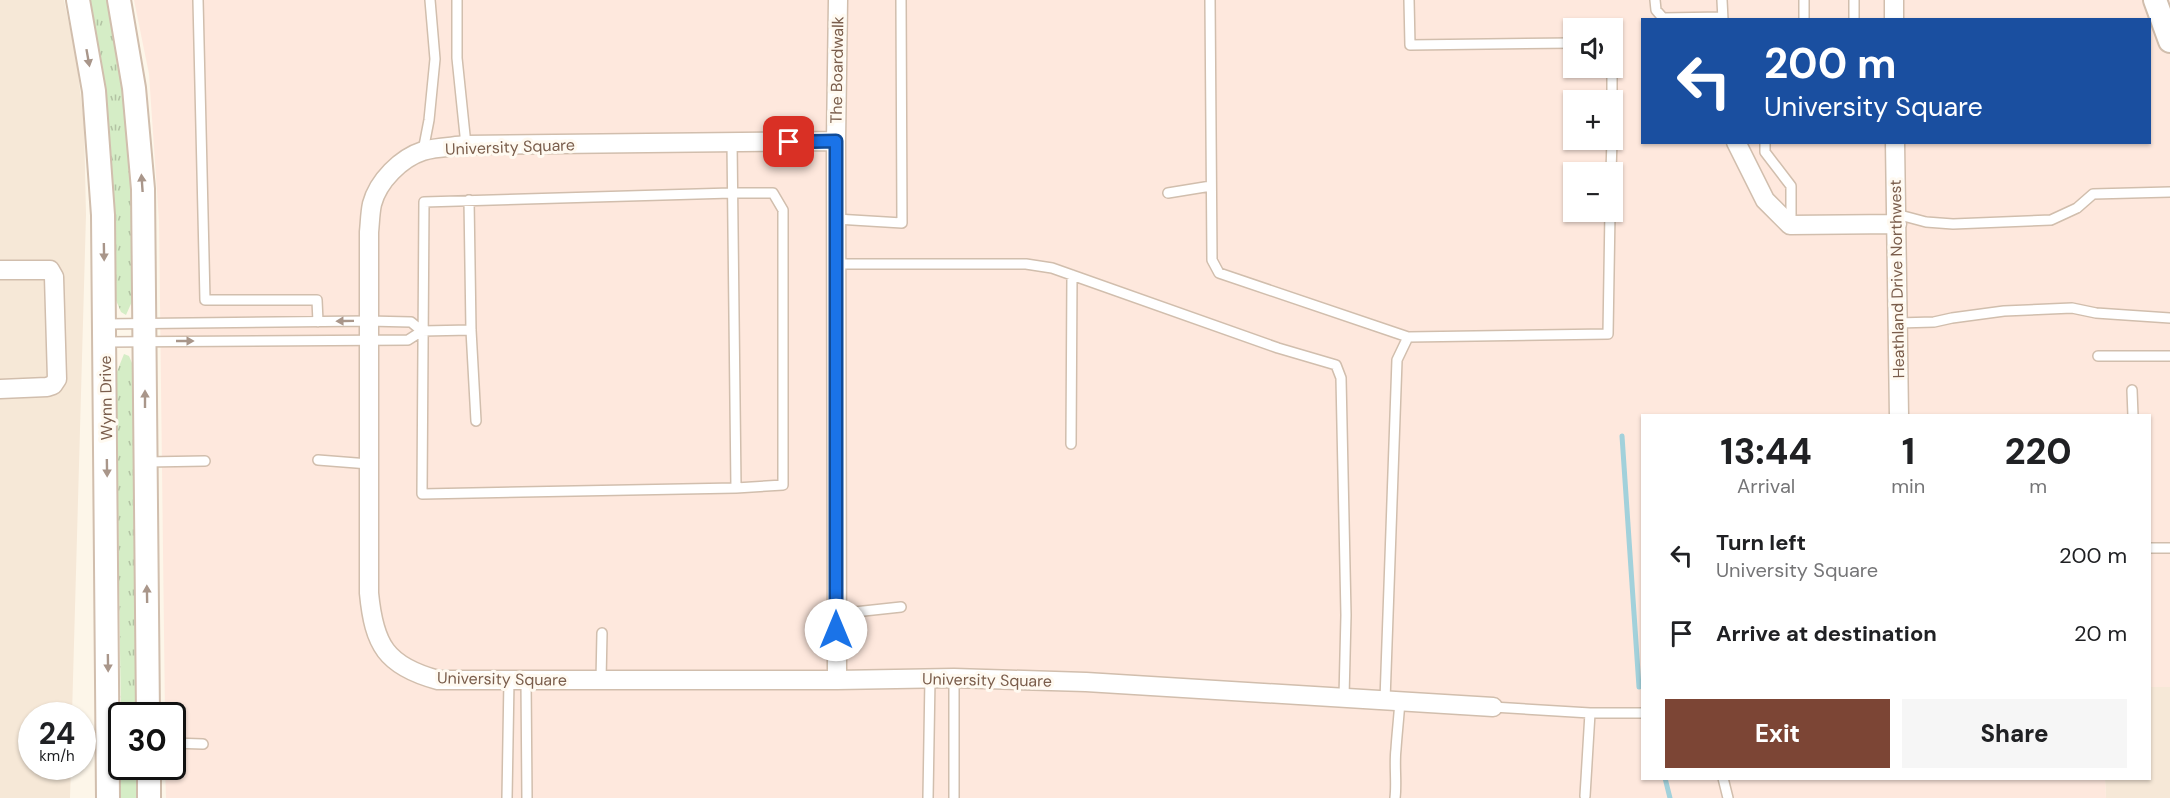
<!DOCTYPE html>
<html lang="en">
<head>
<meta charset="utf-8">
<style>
	:root { --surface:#fff; --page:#f6f6f6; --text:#202124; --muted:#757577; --accent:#7c4535 }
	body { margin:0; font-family:"DM Sans",sans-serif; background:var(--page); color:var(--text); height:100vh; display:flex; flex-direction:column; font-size:22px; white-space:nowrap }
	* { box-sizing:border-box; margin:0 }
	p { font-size:20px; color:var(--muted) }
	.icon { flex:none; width:33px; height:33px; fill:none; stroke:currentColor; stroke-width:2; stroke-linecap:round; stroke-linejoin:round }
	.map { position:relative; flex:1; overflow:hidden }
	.details { position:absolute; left:1641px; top:414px; width:510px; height:366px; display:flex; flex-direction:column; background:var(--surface); border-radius:0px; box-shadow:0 2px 4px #0004 }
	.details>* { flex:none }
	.guide { position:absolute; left:1641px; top:18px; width:510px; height:126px; border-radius:0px; box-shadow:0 2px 4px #0004; background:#1a4fa0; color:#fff; overflow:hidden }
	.fabs { position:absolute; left:1563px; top:18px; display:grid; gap:12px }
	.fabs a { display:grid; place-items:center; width:60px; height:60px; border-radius:0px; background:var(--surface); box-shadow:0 2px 4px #0004; font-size:30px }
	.speed { position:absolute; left:18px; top:702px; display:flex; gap:12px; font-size:30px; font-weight:700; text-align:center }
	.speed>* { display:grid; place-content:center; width:78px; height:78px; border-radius:50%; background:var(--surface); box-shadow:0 2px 4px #0004; line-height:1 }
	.speed small { font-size:15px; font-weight:400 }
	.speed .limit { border:3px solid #111; border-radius:9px; background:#fff; color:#111 }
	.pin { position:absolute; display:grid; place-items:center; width:51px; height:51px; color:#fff; margin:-26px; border-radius:12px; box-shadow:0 3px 9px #0006 }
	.me { position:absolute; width:66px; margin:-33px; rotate:0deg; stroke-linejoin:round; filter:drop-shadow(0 0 4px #0008) }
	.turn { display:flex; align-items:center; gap:21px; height:126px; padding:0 24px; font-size:27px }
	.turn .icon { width:78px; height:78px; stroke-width:2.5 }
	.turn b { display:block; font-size:42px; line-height:51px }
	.eta { display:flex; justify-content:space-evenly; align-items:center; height:102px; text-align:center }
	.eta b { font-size:36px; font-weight:800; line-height:42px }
	.primary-button { display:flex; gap:12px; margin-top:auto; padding:12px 24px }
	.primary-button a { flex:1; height:69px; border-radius:0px; background:var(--accent); color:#fff; font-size:24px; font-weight:800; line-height:69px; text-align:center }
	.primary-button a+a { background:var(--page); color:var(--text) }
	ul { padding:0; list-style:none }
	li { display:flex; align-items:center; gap:18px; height:78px; padding:0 24px }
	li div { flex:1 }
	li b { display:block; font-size:22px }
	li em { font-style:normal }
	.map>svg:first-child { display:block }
	.residential { fill:#f6e8d7 }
	.commercial { fill:#fee8dd; fill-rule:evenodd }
	.grass { fill:url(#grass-tufts) }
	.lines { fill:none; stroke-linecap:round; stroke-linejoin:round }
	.stream { stroke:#a2d1db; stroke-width:5 }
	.service-casing { stroke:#d1bead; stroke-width:12 }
	.minor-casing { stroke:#d1bead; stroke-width:21 }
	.tertiary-casing { stroke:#d1bead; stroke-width:26 }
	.service { stroke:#fff; stroke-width:9 }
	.minor { stroke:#fff; stroke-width:18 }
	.tertiary { stroke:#fff; stroke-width:22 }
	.oneway { fill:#a9968a }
	.route-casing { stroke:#114b97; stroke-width:15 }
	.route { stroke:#1a73e8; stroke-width:10 }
	.labels { text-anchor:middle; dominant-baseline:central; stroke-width:6; stroke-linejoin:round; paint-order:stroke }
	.street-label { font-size:16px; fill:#7a5d4b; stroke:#fffaf1 }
</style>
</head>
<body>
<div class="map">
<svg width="2170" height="798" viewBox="0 0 2170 798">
	<defs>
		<pattern id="grass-tufts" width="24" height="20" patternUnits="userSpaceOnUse" patternTransform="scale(1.5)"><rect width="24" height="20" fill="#d5edc6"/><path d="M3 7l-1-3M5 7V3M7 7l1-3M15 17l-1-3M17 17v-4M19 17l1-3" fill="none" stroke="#b2c3a3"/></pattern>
	</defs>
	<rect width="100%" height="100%" fill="#fdf6e9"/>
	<path class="residential" d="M0,0H64L76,57L84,123L86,215L72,715L32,716V766L71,767L70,798H0Z
		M2150,687H2170V798H2106L2105,779L2150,778Z"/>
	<path class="commercial" d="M134,0H2170V687H2150V416H1642V778H2105L2106,798H166L165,767L172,766V716L165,715L159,221L149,74ZM1642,20H2150V142H1642ZM1574,28H1612V68H1574ZM1574,100H1612V140H1574ZM1574,172H1612V212H1574Z"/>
	<path class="grass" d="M90,0H111L122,62L133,191L134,297L126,315L121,312L115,298C114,263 115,227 113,192C110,127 103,64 90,0Z
		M124,354L129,356L135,370L139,715L122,716L121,718L116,374Z
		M121,766L138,767L140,798H119Z"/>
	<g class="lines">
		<path class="stream" d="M1622,436L1639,687
			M1665,778L1670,798"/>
		<defs>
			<path id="service" d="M198,0L205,300H317L318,322
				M457,0V58L466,145
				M1210,0L1212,260L1219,273L1408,337L1608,334L1610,212
				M1409,0L1410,45L1574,43
				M1655,0L1656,10L1663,18L1723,17
				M1722,0L1723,20
				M1854,0V20
				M1804,20V0
				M1612,42V108
				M732,142L736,488
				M1765,142V152L1791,186V224
				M423,151L429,120L435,59L430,0
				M1611,172L1612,140
				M731,193H773L783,210V485L736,488L422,494L424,202Z
				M1168,193L1211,186
				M469,200L471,330L476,421
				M1896,214L1926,222L1953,224L2051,220L2077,208L2093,194L2170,192
				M836,219L902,223L901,0
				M836,264H1026L1052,268L1278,348L1336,365L1341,378L1346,615L1344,697
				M1898,323L1934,322L1952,318L2004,311L2072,308L2096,313L2170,318
				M105,324L368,321L411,322L422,331
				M105,342L408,340L422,331L471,330
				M2098,356H2170
				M2132,390L2133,416
				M1071,444L1072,275
				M318,460L369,464
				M147,462L205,461
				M2150,548H2170
				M836,614L901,607
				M526,680L527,798
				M601,680L602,633
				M1385,700L1397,360L1408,337
				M1493,707L1590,713H1642
				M172,743L203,744
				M1723,778L1728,798
				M1585,796L1590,713
				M507,798L509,680
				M928,798L930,678
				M954,798V678
				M1395,798C1397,782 1394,765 1396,749C1397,733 1399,717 1400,700"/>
			<path id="minor" d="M1894,0V20
				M836,141L466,145C453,147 436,147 423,151C401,158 378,181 372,204C370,213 370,223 369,232V593C374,645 386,666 438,680H837L954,678L1086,682L1493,707
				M1736,142L1765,200L1790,225L1897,224
				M1895,142L1899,416
				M0,270H50L54,277L57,379L53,385L47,387L0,389
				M837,680L836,141L838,0"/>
			<path id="tertiary" d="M78,0L94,91L103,215L108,798
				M119,0L134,88L143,189L148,716
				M2155,0L2170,41
				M149,766V798"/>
		</defs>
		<use href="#service" class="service-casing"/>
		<use href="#minor" class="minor-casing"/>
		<use href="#tertiary" class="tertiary-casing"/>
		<use href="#service" class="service"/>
		<use href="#minor" class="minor"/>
		<use href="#tertiary" class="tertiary"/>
	</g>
	<defs><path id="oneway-solid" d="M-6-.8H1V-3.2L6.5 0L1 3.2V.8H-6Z" transform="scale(1.5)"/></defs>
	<g class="oneway">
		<use href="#oneway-solid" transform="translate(88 58) rotate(80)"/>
		<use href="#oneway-solid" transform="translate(142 183) rotate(-94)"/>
		<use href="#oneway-solid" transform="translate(104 252) rotate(89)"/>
		<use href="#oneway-solid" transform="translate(345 321) rotate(179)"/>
		<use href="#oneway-solid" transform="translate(185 341)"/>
		<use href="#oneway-solid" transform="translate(145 399) rotate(-90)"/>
		<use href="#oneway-solid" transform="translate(107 468) rotate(89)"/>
		<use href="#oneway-solid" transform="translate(147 594) rotate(-91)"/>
		<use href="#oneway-solid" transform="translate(108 663) rotate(89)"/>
	</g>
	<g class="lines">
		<defs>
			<path id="route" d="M789,142L836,141V630"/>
		</defs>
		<use href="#route" class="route-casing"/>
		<use href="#route" class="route"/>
	</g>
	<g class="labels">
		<g class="street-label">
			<text transform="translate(837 70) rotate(-89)">The Boardwalk</text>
			<text transform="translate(510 147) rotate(-2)">University Square</text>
			<text transform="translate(1897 279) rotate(-91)">Heathland Drive Northwest</text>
			<text transform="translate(106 398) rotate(-91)">Wynn Drive</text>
			<text transform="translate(502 679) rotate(1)">University Square</text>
			<text transform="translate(987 680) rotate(1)">University Square</text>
		</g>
	</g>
</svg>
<div class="fabs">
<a><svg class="icon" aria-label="sound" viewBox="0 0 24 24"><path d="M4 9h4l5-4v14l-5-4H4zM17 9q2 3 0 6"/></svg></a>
<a>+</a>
<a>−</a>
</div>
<div class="speed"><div>24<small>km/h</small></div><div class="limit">30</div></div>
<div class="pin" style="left:789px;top:142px;background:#d93025"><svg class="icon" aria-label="arrive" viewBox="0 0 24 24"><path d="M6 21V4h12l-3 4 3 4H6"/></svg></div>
<svg class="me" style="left:836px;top:630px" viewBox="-20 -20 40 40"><circle r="19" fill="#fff"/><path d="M0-13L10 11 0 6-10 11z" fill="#1a73e8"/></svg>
<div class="guide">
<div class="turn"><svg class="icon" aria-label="left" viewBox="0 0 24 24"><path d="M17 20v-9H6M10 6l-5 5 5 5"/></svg><div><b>200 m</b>University Square</div></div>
</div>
<section class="details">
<div class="eta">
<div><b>13:44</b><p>Arrival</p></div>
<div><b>1</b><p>min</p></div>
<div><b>220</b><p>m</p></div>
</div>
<ul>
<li><svg class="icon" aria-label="left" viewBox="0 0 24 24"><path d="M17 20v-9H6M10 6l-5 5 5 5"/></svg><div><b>Turn left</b><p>University Square</p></div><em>200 m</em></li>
<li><svg class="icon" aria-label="arrive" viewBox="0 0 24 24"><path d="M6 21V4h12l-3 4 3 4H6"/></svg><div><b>Arrive at destination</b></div><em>20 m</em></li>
</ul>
<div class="primary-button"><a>Exit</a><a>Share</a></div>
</section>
</div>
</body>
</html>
